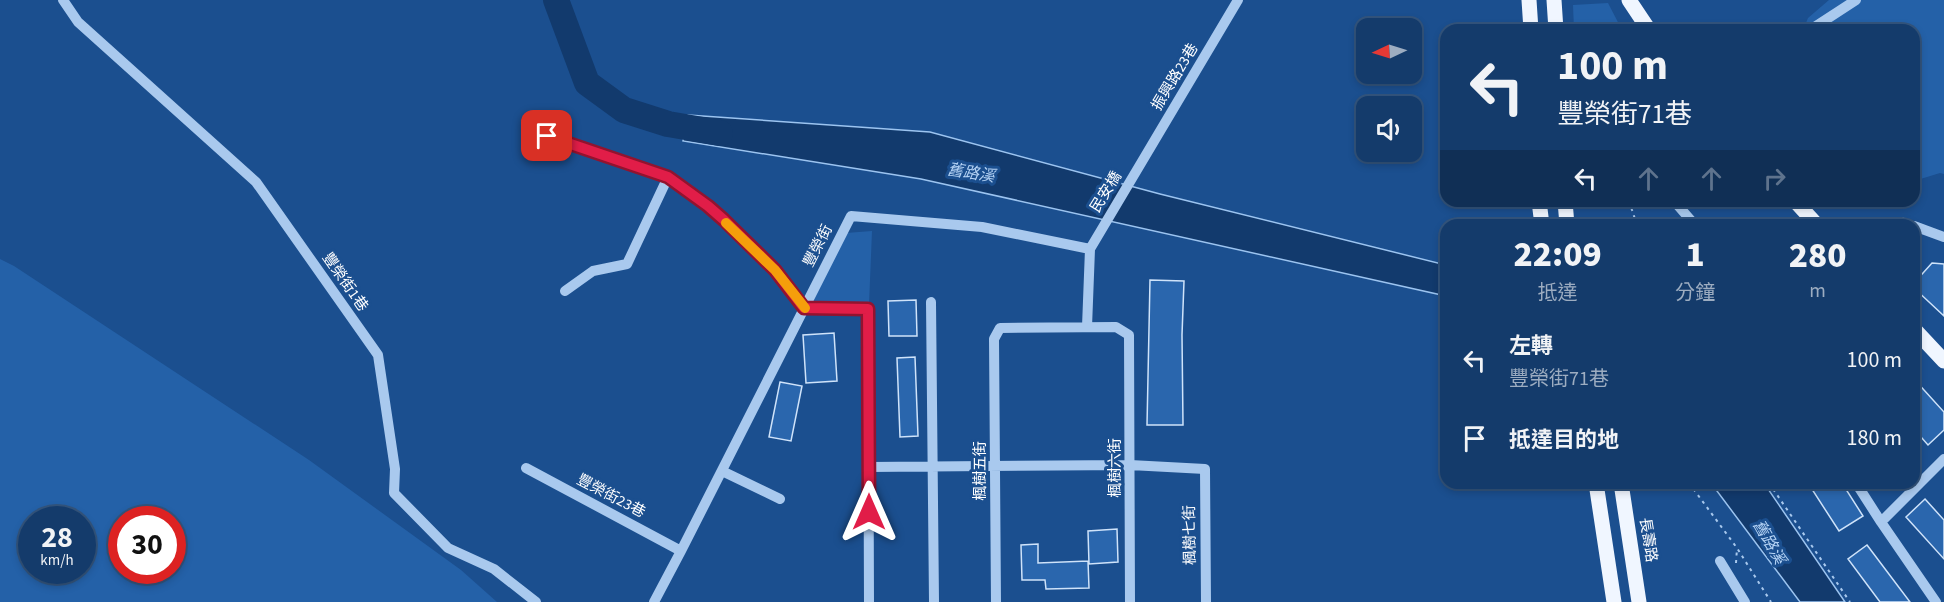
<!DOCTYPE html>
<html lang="zh-TW">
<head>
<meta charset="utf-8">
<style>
	:root { --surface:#143b6b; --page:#214673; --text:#f1f3f6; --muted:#9dadc1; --line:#33557e }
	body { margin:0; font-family:"Source Sans 3","Noto Sans TC",sans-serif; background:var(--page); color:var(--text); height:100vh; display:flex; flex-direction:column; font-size:22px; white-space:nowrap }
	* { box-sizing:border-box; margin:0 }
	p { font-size:20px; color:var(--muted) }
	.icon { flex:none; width:33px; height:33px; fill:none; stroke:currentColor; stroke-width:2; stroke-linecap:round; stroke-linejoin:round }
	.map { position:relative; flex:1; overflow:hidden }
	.panel { position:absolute; left:1440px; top:219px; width:480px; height:270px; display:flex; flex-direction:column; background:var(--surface); border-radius:18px; box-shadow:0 3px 9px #0003,0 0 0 2px var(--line) }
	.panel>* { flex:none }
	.top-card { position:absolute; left:1440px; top:24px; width:480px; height:183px; border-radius:18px; box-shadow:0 3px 9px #0003,0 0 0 2px var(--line); background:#143b6b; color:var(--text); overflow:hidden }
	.needle { width:39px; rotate:266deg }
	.fabs { position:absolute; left:1356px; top:18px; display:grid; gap:12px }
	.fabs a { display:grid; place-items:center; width:66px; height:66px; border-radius:12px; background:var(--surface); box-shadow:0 3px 9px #0003,0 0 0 2px var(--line); font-size:30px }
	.speed { position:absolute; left:18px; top:506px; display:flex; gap:12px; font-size:30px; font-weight:700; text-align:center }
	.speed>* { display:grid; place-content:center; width:78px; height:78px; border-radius:50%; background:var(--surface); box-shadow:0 3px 9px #0003,0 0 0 2px var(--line); line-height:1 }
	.speed small { font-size:15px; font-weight:400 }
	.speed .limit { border:9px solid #d22; background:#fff; color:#111 }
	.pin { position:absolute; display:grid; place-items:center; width:51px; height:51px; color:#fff; margin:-26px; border-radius:12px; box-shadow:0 3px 9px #0006 }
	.me { position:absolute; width:66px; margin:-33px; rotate:0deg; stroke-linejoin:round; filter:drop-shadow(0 0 4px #0008) }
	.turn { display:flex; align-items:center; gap:21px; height:126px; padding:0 18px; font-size:27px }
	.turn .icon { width:78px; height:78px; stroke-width:2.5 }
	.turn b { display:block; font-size:42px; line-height:51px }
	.lanes { display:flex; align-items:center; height:57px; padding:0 18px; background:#0003; justify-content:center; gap:30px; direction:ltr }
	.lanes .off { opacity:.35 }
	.eta { display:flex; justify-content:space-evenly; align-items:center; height:102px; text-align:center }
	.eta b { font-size:36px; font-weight:800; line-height:42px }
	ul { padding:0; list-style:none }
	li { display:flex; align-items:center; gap:18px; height:78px; padding:0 18px }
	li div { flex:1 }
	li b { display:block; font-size:22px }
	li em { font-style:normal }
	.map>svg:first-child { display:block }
	.green { fill:#2461a8; fill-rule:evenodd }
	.water { fill:#123a6d; stroke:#9cc4f0; stroke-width:1.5 }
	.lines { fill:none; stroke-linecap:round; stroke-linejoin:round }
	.river { stroke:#123a6d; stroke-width:26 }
	.building { fill:#2a66ad; stroke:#cfe3fa; stroke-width:1.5 }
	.path { stroke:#a9c9ee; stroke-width:2; stroke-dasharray:3 4.5; stroke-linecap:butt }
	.minor { stroke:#a9c9ee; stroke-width:10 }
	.major { stroke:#f0f6ff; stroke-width:15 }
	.route-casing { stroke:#92132f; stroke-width:15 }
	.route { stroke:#e11d48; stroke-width:10 }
	.slow { stroke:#f59e0b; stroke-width:10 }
	.labels { text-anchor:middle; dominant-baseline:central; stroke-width:6; stroke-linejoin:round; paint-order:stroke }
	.street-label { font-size:15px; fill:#fff; stroke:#1b4f8f }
	.water-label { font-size:16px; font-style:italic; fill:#b5d3f5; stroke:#1b4f8f }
</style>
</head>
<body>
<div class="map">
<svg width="1944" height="602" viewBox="0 0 1944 602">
	<rect width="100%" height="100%" fill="#1b4f8f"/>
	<path class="green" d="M1829,0H1944V174L1940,173L1914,181V30H1803L1808,18Z
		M1608,3L1622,30H1574L1573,5Z
		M872,231L869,305L805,304L846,233Z
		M0,259L14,266L309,460L461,570L497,602H0ZM32,519H82V570H32ZM122,519H172V570H122Z"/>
	<path class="water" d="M688,115L930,132L1160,194L1446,265V296L921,179L683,141Z
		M1711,483H1764L1845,602H1800Z"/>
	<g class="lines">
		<path class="river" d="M556,0L587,83L624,110L668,124L720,133"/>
	</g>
	<path class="building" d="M1932,263L1944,264V316L1914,288V283Z
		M1150,280L1184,281L1182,335L1183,425H1147Z
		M916,300L917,336H889L888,301Z
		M834,333L837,381L806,383L803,335Z
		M915,357L918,436L900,437L897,358Z
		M1914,379L1944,412V430L1928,445L1914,429Z
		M780,382L802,386L791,441L769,437Z
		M1808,483H1842L1863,516L1839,531Z
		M1925,499L1944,520V559L1906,517Z
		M1117,529L1118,562L1089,564L1088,531Z
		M1038,544V563L1088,561L1089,588L1046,589L1045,580H1022L1021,545Z
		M1867,545L1910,602H1880L1848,559Z"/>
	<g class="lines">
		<path class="path" d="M1629,201L1637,225
			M1689,483L1737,548L1771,602
			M1769,483L1850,602
			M1736,563L1737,548"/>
		<path class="minor" d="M63,0L78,22L256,182L378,355L395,469L394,493L448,548L494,569L536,602
			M1810,30L1856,0
			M547,136L668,177L708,206L724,220L775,270L804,308L868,309L869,602
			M1674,201L1695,225
			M1891,225L1901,222L1910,225
			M1914,226L1944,237
			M565,291L593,271L627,264L668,177
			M931,302L934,602
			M1087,327L1090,249L1238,0
			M869,467L1130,465L1205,469L1206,602
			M526,468L681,551
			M722,471L780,499
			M1856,483L1881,522L1936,602
			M1881,522L1944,459
			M1720,561L1745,602
			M654,602L681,551L851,216L982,227L1090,249
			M996,602L994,339L1000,328L1116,327L1129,335L1130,602"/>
		<path class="major" d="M1529,0L1531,30
			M1554,0L1556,30
			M1629,0L1649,30
			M1539,201L1542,225
			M1565,201L1567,225
			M1795,201L1817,225
			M1914,329L1944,361
			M1596,483L1614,602
			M1621,483L1639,602"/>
	</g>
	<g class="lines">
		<defs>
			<path id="route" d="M547,136L668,177L708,206L724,220L775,270L804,308L868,309L869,512"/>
		</defs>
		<use href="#route" class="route-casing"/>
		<use href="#route" class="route"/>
		<path class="slow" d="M726,223L775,270L805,308"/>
	</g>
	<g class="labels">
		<g class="street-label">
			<text transform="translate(1175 77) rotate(-59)">振興路23巷</text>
			<text transform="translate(1106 192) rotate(-58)">民安橋</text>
			<text transform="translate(818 246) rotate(-63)">豐榮街</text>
			<text transform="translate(345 282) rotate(55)">豐榮街1巷</text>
			<text transform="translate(1115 468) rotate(-90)">楓樹六街</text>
			<text transform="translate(980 471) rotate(-90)">楓樹五街</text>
			<text transform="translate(611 496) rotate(28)">豐榮街23巷</text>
			<text transform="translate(1190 535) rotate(-91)">楓樹七街</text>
			<text transform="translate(1648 540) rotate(81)">長壽路</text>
		</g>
		<g class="water-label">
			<text transform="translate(971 173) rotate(9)">舊路溪</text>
			<text transform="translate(1769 542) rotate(60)">舊路溪</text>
		</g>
	</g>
</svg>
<div class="fabs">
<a><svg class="needle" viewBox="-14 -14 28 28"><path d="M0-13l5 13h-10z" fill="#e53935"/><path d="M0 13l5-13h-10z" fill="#9dadc1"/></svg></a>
<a><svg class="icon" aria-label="sound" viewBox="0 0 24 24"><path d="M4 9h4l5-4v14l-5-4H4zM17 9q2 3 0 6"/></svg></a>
</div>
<div class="speed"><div>28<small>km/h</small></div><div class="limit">30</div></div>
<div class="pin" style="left:547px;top:136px;background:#d93025"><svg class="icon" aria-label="arrive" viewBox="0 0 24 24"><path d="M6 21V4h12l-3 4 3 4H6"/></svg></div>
<svg class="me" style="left:869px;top:512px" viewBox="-20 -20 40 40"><path d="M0-17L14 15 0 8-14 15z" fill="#e11d48" stroke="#fff" stroke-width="4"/></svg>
<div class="top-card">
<div class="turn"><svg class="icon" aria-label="left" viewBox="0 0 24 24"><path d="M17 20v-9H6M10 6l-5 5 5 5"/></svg><div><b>100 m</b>豐榮街71巷</div></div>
<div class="lanes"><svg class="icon" aria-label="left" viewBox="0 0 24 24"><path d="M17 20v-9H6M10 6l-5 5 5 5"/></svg><svg class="icon off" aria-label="ahead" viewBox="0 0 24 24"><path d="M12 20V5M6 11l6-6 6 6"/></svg><svg class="icon off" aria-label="ahead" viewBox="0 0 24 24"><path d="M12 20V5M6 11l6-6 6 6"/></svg><svg class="icon off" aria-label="right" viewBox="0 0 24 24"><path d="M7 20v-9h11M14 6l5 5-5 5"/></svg></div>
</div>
<section class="panel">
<div class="eta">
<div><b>22:09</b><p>抵達</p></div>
<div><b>1</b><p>分鐘</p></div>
<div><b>280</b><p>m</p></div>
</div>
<ul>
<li><svg class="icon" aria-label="left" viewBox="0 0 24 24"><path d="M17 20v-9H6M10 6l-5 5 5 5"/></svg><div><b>左轉</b><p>豐榮街71巷</p></div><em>100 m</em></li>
<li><svg class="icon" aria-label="arrive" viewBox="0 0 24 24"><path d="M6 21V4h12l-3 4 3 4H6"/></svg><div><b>抵達目的地</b></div><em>180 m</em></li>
</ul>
</section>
</div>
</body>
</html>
